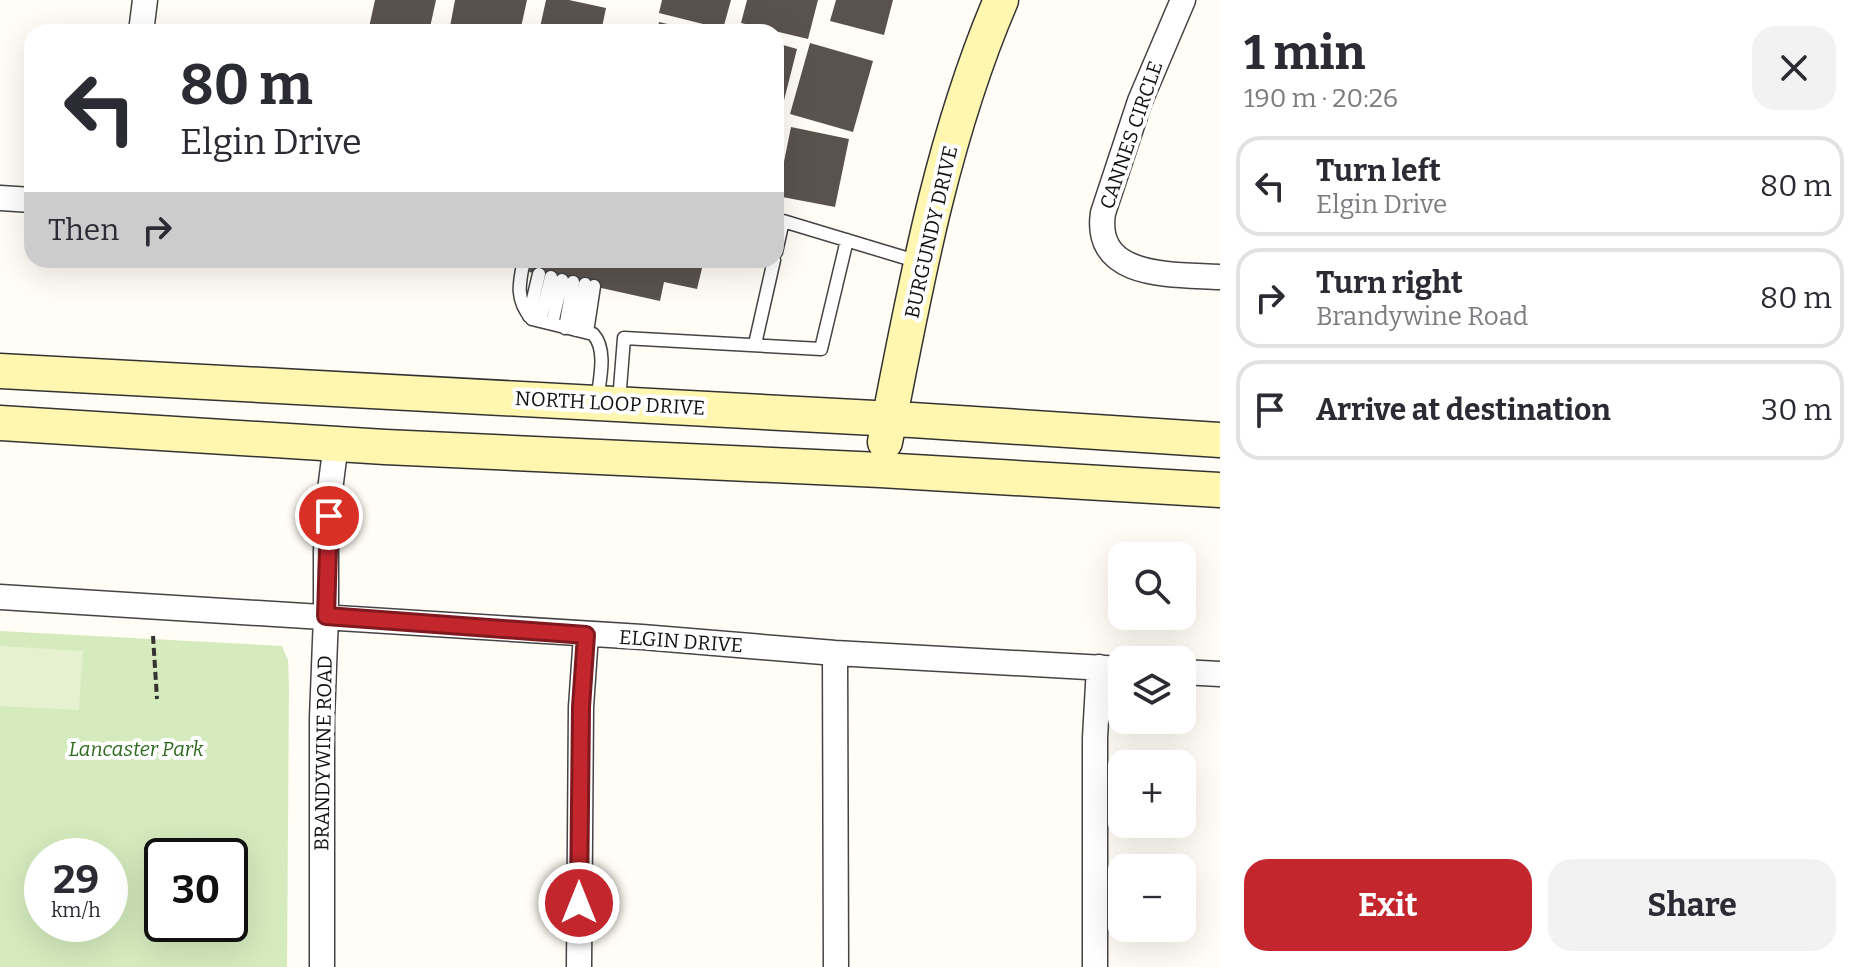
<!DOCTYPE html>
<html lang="en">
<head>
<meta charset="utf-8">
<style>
	:root { --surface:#fff; --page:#f2f2f3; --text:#2b2b33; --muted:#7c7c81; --line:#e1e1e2; --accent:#c4262e }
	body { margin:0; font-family:Bitter,serif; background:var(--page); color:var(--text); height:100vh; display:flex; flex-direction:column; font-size:30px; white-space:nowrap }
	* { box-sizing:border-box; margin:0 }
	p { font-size:26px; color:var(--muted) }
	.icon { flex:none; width:44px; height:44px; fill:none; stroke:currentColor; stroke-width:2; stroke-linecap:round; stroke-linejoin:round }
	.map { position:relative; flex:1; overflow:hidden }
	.panel { display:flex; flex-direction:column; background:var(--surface); width:640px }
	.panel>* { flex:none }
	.guide { position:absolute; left:24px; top:24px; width:760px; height:244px; border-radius:24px; box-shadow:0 8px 32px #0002; background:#fff; color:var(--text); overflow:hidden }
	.buttons { position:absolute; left:1108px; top:542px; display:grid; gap:16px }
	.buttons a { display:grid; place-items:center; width:88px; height:88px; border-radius:16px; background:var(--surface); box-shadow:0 8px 32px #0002; font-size:40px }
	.speed { position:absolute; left:24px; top:838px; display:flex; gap:16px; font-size:40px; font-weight:700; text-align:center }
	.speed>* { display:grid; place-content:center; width:104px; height:104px; border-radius:50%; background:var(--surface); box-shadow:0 8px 32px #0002; line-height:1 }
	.speed small { font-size:20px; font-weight:400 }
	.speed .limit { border:4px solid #111; border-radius:12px; background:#fff; color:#111 }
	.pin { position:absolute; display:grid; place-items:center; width:68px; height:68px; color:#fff; margin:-34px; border:4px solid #fff; border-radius:50%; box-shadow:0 2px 8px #0007 }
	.me { position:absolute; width:88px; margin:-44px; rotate:0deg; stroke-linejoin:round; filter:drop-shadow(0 0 6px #0008) }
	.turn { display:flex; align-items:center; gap:28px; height:168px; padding:0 24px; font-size:36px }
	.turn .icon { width:104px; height:104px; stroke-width:2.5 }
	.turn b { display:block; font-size:56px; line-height:68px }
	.then { display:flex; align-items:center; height:76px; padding:0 24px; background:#0003; gap:16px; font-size:30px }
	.round { display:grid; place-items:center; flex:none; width:84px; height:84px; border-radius:24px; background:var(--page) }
	.headline { display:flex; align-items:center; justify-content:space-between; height:136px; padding:0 24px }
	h1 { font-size:48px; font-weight:700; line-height:60px }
	.primary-button { display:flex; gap:16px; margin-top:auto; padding:16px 24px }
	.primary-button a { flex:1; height:92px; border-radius:24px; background:var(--accent); color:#fff; font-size:32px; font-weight:700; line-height:92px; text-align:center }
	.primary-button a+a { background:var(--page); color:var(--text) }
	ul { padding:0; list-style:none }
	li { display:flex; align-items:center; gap:24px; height:100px; margin:0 16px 12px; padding:0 8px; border:4px solid var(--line); border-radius:24px }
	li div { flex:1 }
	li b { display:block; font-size:30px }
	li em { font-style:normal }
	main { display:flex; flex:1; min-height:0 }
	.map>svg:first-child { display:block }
	.green { fill:#d5ebbd; fill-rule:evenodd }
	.pitch { fill:#e6f2cf }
	.building { fill:#5a524d }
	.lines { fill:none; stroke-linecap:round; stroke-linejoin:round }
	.lane-casing { stroke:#444; stroke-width:15 }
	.street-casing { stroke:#444; stroke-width:27 }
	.secondary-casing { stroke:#333; stroke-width:37 }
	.path { stroke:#333; stroke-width:4; stroke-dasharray:8 4; stroke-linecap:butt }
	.lane { stroke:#fff; stroke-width:12 }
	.street { stroke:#fff; stroke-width:24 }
	.secondary { stroke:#fff6b0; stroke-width:34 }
	.route-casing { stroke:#7f191e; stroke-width:20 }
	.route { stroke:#c4262e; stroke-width:14 }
	.labels { text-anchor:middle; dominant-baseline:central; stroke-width:8; stroke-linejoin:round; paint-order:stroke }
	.street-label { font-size:20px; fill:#111; stroke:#fff }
	.park-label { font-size:20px; font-style:italic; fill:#2f6b1f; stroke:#fff }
</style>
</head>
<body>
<main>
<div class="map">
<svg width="1220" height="967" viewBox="0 0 1220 967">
	<rect width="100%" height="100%" fill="#fffdf5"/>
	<path class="green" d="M0,631L282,646L288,660L289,687L287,967H0ZM42,856H110V924H42ZM162,856H230V924H162Z"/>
	<path class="pitch" d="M0,646L83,651L79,710L0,706Z"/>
	<path class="building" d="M375,0H436L429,32H368Z
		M455,0H527L520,32H449Z
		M546,0H569L606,8L601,32H539Z
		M662,0H731L723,29L659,13Z
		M747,0H818L808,39L741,23Z
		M836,0H893L884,35L830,21Z
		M659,22L698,31V32H657Z
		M776,43L797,49L780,116L776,115Z
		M810,43L873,61L853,132L790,114Z
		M791,127L849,139L835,207L777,196Z
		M531,260L602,261L704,260L697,289L664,282L660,301L529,272Z"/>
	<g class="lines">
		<defs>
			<path id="lane" d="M776,252L783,221L919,262
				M524,260C519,283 515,300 532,319L593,334C608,350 599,382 597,401
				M529,316L539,274
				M540,321L551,277
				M552,324L562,280
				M565,328L573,282
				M576,330L585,284
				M587,332L594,286
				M755,344L774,260
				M619,401L624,338L821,349L847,240"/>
			<path id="street" d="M1183,0L1140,101L1103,213C1093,280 1174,274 1220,277
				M141,32L145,0
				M0,198L32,200
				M0,597L642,637L835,653L1122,669
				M835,653L836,967
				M1182,672L1220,674
				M322,967V718L326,616V550L329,498L336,443
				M579,967L581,707L586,635
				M1095,967V738L1099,667"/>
			<path id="secondary" d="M0,371L912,420L1220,440
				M0,423L385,447L880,470L1220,490
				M885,442C914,293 941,140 1001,0"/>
		</defs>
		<use href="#lane" class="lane-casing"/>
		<use href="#street" class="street-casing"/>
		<use href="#secondary" class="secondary-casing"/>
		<path class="path" d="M153,636L157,699"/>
		<use href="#lane" class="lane"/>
		<use href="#street" class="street"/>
		<use href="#secondary" class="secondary"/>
	</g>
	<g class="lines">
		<defs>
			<path id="route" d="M329,516L326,616L586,635L581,707L579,903"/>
		</defs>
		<use href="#route" class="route-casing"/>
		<use href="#route" class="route"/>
	</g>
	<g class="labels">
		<g class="street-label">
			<text transform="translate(1131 135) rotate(-71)">CANNES CIRCLE</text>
			<text transform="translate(931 232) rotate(-77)">BURGUNDY DRIVE</text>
			<text transform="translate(610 403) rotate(3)">NORTH LOOP DRIVE</text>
			<text transform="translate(681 641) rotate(4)">ELGIN DRIVE</text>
			<text transform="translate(323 753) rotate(-89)">BRANDYWINE ROAD</text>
		</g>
		<g class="park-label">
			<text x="136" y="749">Lancaster Park</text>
		</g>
	</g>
</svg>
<div class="buttons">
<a><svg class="icon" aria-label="search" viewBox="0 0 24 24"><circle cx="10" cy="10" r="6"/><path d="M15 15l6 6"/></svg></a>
<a><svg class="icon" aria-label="layers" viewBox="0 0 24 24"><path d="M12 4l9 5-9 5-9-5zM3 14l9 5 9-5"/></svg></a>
<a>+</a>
<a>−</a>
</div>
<div class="speed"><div>29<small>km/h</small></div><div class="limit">30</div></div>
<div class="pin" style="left:329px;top:516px;background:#d93025"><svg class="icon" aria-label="arrive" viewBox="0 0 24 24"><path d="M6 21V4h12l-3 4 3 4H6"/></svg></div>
<svg class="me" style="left:579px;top:903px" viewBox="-20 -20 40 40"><circle r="17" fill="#c4262e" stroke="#fff" stroke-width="3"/><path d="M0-11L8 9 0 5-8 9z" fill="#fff"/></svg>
<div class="guide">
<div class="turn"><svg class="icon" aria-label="left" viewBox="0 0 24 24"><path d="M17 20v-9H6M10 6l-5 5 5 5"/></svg><div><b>80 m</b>Elgin Drive</div></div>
<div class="then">Then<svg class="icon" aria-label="right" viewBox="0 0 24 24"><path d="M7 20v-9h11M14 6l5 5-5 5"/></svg></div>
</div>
</div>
<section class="panel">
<div class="headline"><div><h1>1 min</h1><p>190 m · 20:26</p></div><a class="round"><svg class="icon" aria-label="close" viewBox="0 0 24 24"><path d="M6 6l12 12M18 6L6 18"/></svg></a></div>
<ul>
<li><svg class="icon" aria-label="left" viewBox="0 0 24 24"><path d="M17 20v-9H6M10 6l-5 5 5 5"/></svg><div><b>Turn left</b><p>Elgin Drive</p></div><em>80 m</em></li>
<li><svg class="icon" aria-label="right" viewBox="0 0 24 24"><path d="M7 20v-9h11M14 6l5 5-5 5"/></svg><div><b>Turn right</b><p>Brandywine Road</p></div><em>80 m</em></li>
<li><svg class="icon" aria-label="arrive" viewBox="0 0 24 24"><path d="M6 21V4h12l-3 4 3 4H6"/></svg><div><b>Arrive at destination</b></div><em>30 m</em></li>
</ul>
<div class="primary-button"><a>Exit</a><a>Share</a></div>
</section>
</main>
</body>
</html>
